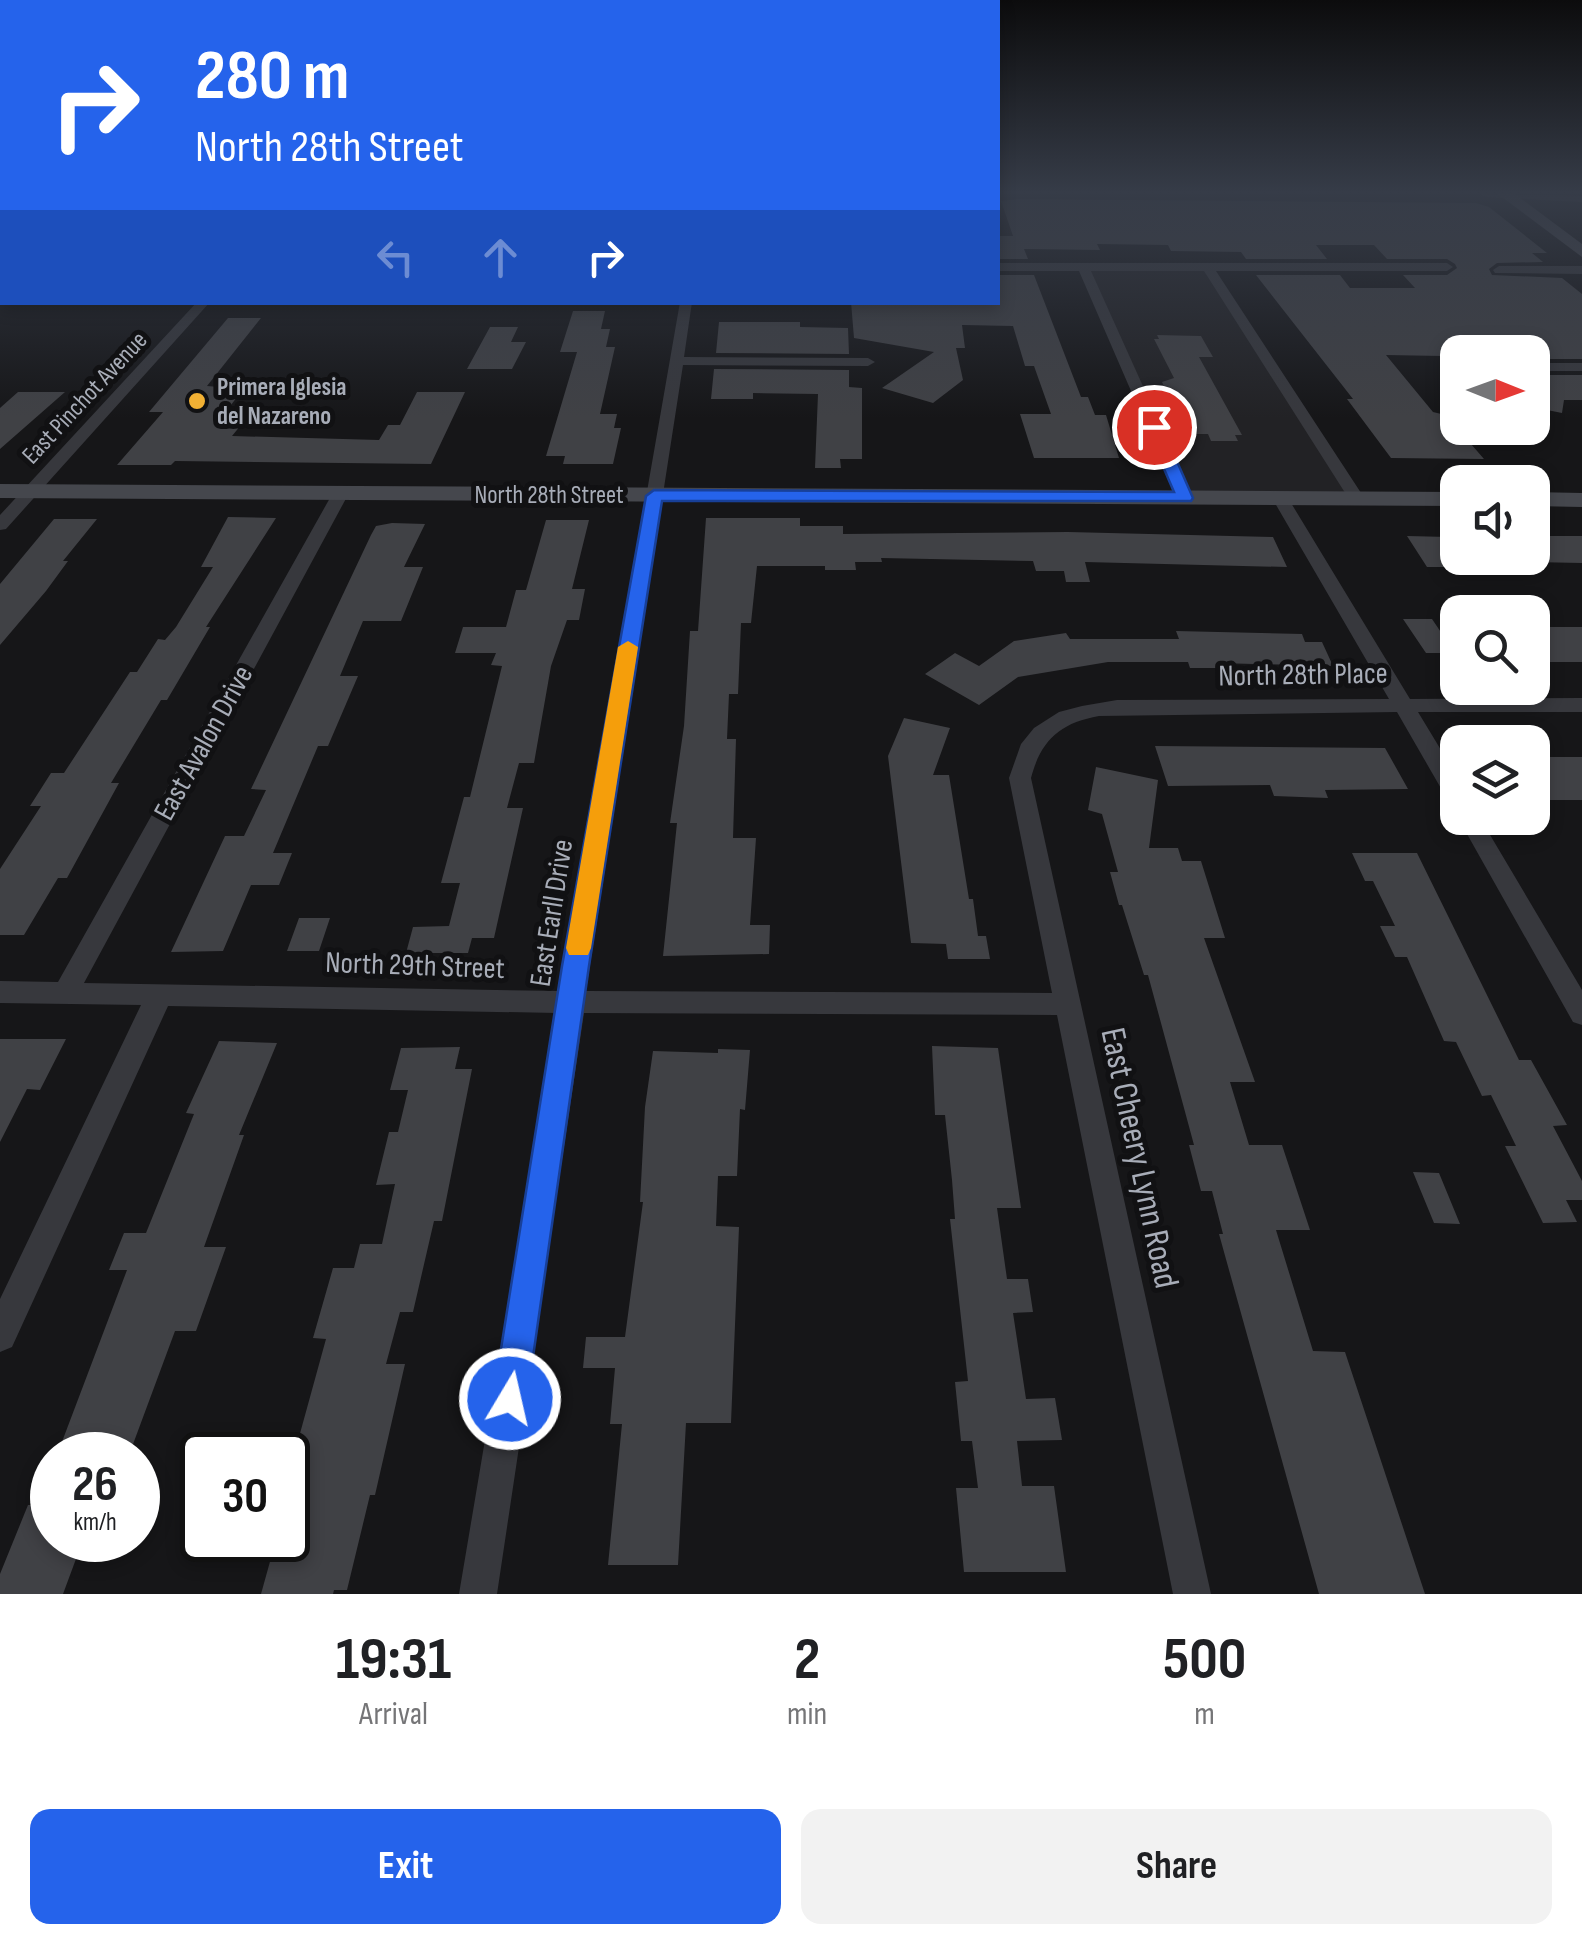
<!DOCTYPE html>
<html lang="en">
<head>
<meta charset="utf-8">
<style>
	:root { --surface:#fff; --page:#f2f2f2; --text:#202124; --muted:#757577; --accent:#2563eb }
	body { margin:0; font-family:"Sofia Sans Condensed",sans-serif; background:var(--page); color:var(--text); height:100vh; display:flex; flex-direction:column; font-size:38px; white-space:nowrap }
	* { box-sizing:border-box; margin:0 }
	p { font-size:32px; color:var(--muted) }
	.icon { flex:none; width:55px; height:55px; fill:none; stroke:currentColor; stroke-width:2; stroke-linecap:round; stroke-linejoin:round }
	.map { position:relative; height:1594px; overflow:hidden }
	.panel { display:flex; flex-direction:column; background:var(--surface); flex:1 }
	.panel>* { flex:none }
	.banner { position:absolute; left:0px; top:0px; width:1000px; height:305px; box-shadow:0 5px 15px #0003; background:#2563eb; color:#fff; overflow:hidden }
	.needle { width:65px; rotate:91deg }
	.tools { position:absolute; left:1440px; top:335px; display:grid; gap:20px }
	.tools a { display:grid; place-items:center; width:110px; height:110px; border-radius:20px; background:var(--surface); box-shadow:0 5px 15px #0003; font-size:50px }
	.speed { position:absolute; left:30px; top:1432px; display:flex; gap:20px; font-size:50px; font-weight:700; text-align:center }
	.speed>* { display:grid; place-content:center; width:130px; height:130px; border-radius:50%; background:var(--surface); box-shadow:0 5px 15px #0003; line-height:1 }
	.speed small { font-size:25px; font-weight:400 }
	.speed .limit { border:5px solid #111; border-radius:15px; background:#fff; color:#111 }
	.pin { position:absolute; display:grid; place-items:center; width:85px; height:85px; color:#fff; margin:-42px; border:5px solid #fff; border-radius:50%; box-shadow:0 2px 10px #0007 }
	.me { position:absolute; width:110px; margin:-55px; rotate:9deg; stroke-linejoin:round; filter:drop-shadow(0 0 8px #0008) }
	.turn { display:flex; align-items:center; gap:35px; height:210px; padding:0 30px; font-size:45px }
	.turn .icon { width:130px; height:130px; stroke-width:2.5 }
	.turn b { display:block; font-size:70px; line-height:85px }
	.lanes { display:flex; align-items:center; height:95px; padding:0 30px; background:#0003; justify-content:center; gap:50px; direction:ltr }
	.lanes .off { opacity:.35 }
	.eta { display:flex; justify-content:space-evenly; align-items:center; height:170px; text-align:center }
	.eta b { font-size:60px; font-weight:700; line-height:70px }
	.button { display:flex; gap:20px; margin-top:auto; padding:20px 30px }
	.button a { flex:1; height:115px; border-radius:20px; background:var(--accent); color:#fff; font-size:40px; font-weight:700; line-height:115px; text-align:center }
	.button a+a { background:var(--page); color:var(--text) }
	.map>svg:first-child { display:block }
	.built { fill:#222225 }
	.building { fill:#404145 }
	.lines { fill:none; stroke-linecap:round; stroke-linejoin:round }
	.street { fill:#37383d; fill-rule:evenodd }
	.secondary { fill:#45474d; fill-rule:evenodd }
	.route { fill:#2563eb; stroke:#184099; stroke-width:2.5 }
	.slow { fill:#f59e0b }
	.poi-dot { fill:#f2b134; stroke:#111113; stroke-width:4 }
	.labels { text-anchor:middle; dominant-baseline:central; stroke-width:10; stroke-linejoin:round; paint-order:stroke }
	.far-poi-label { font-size:25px; font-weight:bold; fill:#a8adb8; stroke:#111113; text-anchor:start }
	.far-street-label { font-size:25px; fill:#a8adb8; stroke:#111113 }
	.street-label { font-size:30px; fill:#a8adb8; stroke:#111113 }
	.near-street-label { font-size:35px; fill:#a8adb8; stroke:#111113 }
</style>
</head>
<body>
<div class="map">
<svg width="1582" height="1594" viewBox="0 0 1582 1594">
	<rect width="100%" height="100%" fill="#161618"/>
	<path class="built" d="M1084,268L1209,269L1357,499L1185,497Z"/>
	<path class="building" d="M1018,199L1476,203L1489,207L1547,253H1532L1543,262L1497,263L1489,269L1492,275L1562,278L1582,294V359H1532V337L1474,352H1458V357L1446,360L1442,356L1386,355L1433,412L1458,418V429L1484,459L1391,458L1347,399H1353L1256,275H1340L1350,288H1415L1403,275H1447L1457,268L1455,264L1447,259H1387L1374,245H1316L1327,259H1246L1241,252L1171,251L1168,245L1097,244L1100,250L1024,249L1028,259H998V236H1013L1001,201Z
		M998,275H1034L1081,397H1088L1095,415H1106L1119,458H1034L1020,414H1051L1034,366H1025L1013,326L962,325L965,348H956L963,380L933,403L882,388L934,352L854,338L851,302H998Z
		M573,311H605L601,329H610L606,347H615L600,414H617L614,428H621L613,464H563L565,456H546L577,352H560Z
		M228,318H261L207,386L243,389L216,425H241L232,436L379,440L388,425H400L417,392H465L431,464L175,461L171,465H117L163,412H149Z
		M719,322H800V327L848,328L849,354L716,353Z
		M490,327H518L511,342H526L512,369H467Z
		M1157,335L1201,336L1213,357H1199L1242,435H1235L1238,441H1211L1208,434H1186L1162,382L1174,378L1154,339H1159Z
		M714,369L849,370V387L862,388V459H840L841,468H815L818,394L753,393V399H711Z
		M1532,375H1582V400H1564L1562,413L1532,407Z
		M18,392H65L0,449V408Z
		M228,517L276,518L206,627H210L167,700H161L111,783H119L67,878H58L24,935H0V869L41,806H30L51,773H64L130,672H137L158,639L165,640L176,627L213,567H201Z
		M706,518H800V526H843V534L1068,532L1273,537L1287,567L1085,562L1090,582H1066L1064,571H1036L1033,561L881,558L882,562H855L856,570H825V566H757L751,623H741L738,694H729L727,739H736L733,838H756L750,925H770L769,954L663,956L677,823H670L684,726L690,631H698Z
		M54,519H97L63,561H68L46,591L0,645V584Z
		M546,520H589L572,589H585L579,620H567L551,666L534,763H519L507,808H523L494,938H472L468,953H406L413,927L449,926L460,883H441L464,797H470L502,666L491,665L496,653H455L463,627H506L516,590H526Z
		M392,523L425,524L404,567H423L401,621H363L340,676H358L328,746H318L273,853H292L279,885H251L223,951L171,952L225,836H244L266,790L251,789L371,535L376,526Z
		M1407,536L1449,537L1458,550V567H1427Z
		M1532,536H1582V563L1532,562Z
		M1403,619H1432L1455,653H1426Z
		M1532,627H1582V662H1532Z
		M1176,631L1302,634L1305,642H1322L1333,666L1218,663L1220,668H1190L1188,662H1108L1018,677L979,705L925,674L955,653L979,666L1014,641L1066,633L1070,639H1179Z
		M904,718L950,728L933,775H949L969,899H973L978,936H986L990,959H948L946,944L911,943L888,756Z
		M1155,746L1385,748L1408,789L1325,790L1328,798L1274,796L1270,785L1168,786Z
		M1532,757H1582V800H1532Z
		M1096,767L1158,780L1149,848H1178L1182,861H1201L1225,938H1204L1255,1082H1230L1249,1145H1282L1310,1230H1276L1313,1351L1345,1352L1425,1594H1319L1219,1234H1223L1212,1191H1201L1189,1145H1194L1148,975H1144L1122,905H1119L1110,872H1118L1102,814L1088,810Z
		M1352,853H1417L1519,1060H1531L1567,1125L1553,1126L1582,1181V1200H1566L1577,1222L1543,1223L1505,1146H1516L1491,1095L1482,1096L1456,1042L1444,1041L1407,957H1395L1380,926H1395L1373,881H1365Z
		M299,918H330L319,951H287Z
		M0,1039H66L40,1090L27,1089L0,1142Z
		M219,1041L277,1043L239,1135H244L204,1247H226L196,1331H175L129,1455H57L127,1270H109L124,1233H146L194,1114L186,1113Z
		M932,1046L998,1048L1021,1208H997L1007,1279H1028L1033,1312L1013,1313L1026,1399L1055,1398L1062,1440L1017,1441L1022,1486H1054L1066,1572H964L956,1488H978L972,1441H961L955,1382L968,1381L950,1219H955L952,1180L945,1115H935Z
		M460,1047L455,1069H472L442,1221H434L413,1312H400L386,1364H405L375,1495H370L347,1590H334L333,1594H261L276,1540H288V1477L326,1339L313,1338L333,1268H354L360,1244H382L395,1184L376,1185L389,1132H398L408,1090H390L401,1048Z
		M718,1049L750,1050L745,1110L740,1109L737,1176H718L716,1226L739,1227L731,1423H686L678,1565H608L622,1424H610L615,1368H583L586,1337H625L643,1202H640L645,1107L653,1051L718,1053Z
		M1413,1172L1439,1173L1460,1224L1434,1223Z
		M28,1505H52V1540H83L63,1594H0V1574Z"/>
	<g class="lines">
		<path class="street" d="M1481,194L1582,196V202L1486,197Z
			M0,257L2,258V264L0,265Z
			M998,263H1447L1453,267L1447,271H1216L1365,499L1357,504L1349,499L1204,271H1091L1193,497L1185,502L1177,497L1079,271H998Z
			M1499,266H1582V274L1495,273L1493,270Z
			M197,302H210L6,529L0,530V515Z
			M680,302H692L684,357L868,358L875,362L868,366L683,365L586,991L1052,993L1009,778L1021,744L1034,728L1059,712L1082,706L1117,700L1389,699L1272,498L1274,494L1280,493L1288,498L1410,699L1582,698V712H1418L1458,778V806L1450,804L1397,712L1099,716C1060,723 1041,740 1031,778L1211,1594H1173L1057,1015L584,1013L497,1594H459L557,1013L168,1006L12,1347L0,1352V1299L141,1005L0,1003V981L58,982L335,489L341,488L349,493L84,983L560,991Z
			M1532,363H1582V371H1532Z
			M1458,818H1480L1582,990V1025L1573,1022Z"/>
		<path class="secondary" d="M1498,194H1515L1582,244V257Z
			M0,484L1458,492V506L0,498Z
			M1532,492L1582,493V507L1532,506Z"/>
	</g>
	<linearGradient id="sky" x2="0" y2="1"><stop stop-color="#0c0c0d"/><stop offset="0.46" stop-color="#363c48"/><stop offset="1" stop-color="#363c48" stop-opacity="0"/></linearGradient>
	<rect width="1582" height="418" fill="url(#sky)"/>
	<path class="route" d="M1154,422L1162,427L1193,498L1191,501H662L589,966L527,1399L522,1412L510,1417L498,1412L493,1399L562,966L646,496L654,490L1174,492L1146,427Z"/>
	<path class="slow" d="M628,641L638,647L591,948L588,955H569L566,948L618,647Z"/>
	<circle class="poi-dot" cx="197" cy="401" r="10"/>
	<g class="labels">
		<g class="far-poi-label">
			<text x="217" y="387">Primera Iglesia<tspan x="217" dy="29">del Nazareno</tspan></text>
		</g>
		<g class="far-street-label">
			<text transform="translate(85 398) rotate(-47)">East Pinchot Avenue</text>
			<text x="549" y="495">North 28th Street</text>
		</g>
		<g class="street-label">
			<text transform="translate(1303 675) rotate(-1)">North 28th Place</text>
			<text transform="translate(204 743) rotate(-61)">East Avalon Drive</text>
			<text transform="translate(552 913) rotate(-81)">East Earll Drive</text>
			<text transform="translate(415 966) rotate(2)">North 29th Street</text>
		</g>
		<g class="near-street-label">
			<text transform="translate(1139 1158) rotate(78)">East Cheery Lynn Road</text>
		</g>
	</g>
</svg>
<div class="tools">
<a><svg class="needle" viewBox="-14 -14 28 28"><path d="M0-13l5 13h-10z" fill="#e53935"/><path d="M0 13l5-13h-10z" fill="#757577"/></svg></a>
<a><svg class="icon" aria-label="sound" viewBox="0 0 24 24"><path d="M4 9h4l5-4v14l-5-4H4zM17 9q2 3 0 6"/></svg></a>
<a><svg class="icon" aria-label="search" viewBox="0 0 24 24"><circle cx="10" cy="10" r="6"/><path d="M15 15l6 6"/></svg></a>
<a><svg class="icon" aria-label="layers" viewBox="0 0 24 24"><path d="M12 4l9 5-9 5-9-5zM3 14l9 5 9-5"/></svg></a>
</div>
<div class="speed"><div>26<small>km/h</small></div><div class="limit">30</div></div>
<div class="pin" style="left:1154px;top:427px;background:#d93025"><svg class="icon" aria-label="arrive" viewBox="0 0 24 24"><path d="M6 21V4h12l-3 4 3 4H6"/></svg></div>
<svg class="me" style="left:510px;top:1399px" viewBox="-20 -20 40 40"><circle r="17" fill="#2563eb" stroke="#fff" stroke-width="3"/><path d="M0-11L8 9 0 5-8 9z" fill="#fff"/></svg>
<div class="banner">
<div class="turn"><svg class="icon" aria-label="right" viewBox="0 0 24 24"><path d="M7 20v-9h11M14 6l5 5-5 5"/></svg><div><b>280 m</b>North 28th Street</div></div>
<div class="lanes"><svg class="icon off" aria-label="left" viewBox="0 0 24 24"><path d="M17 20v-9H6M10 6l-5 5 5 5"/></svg><svg class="icon off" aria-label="ahead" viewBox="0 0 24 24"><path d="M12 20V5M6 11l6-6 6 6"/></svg><svg class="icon" aria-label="right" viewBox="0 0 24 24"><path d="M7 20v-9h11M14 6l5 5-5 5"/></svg></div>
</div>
</div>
<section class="panel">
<div class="eta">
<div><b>19:31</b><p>Arrival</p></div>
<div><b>2</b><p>min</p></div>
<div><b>500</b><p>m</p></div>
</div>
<div class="button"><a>Exit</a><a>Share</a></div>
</section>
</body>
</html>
